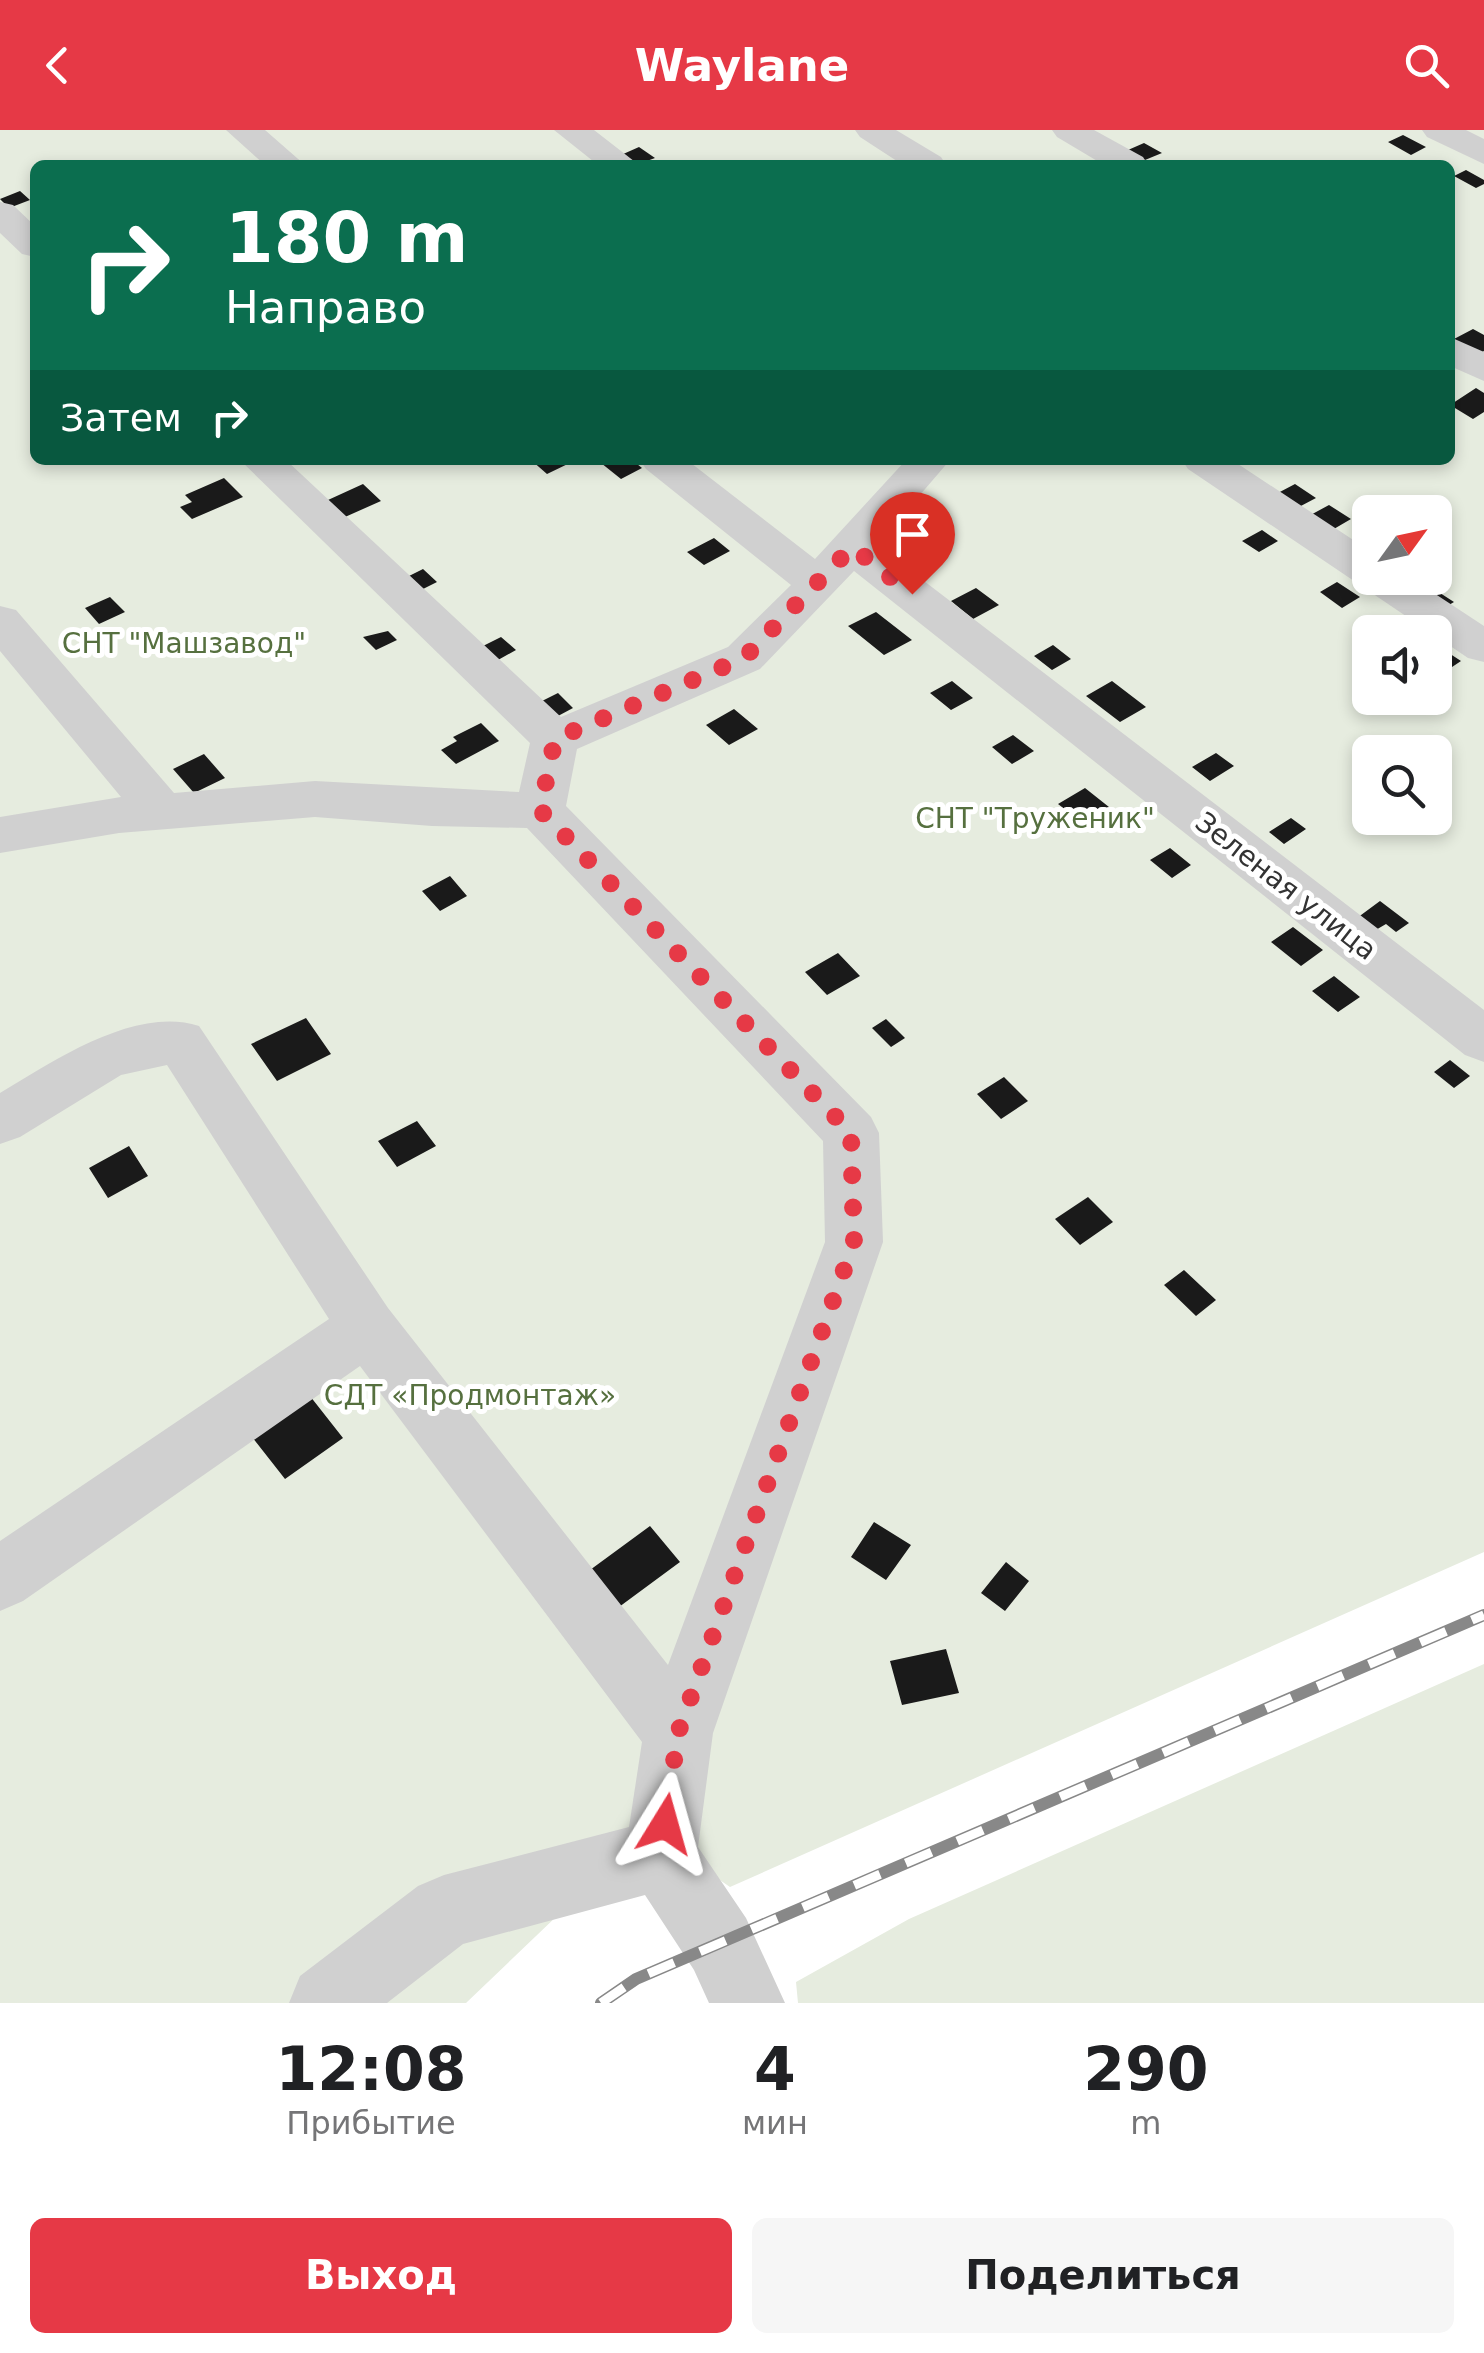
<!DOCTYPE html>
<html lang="ru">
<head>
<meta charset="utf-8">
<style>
	:root { --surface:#fff; --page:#f6f6f6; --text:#202124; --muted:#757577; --accent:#e63946 }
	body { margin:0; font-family:"DejaVu Sans",sans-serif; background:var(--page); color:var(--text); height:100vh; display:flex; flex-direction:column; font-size:38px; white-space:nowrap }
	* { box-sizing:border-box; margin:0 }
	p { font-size:32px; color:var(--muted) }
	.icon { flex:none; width:55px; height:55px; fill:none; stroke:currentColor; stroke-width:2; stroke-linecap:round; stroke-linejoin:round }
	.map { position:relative; height:1873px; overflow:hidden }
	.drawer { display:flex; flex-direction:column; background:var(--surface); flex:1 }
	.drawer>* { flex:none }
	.hud { position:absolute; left:30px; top:30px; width:1425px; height:305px; border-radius:15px; box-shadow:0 5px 15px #0003; background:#0b6e4f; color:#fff; overflow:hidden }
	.needle { width:65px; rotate:57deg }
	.controls { position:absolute; left:1352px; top:365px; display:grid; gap:20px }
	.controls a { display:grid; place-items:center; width:100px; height:100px; border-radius:15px; background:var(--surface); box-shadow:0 5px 15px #0003; font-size:50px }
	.pin { position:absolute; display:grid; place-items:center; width:85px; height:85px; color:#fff; margin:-102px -42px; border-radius:50% 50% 50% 0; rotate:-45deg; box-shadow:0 0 10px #0007 }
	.pin .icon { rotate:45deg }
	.me { position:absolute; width:110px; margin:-55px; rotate:8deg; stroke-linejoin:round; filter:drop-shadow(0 0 8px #0008) }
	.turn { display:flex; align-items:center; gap:35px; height:210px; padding:0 30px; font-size:45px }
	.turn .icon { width:130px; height:130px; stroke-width:2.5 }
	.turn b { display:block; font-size:70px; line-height:85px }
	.then { display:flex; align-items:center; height:95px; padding:0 30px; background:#0003; gap:20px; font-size:38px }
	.eta { display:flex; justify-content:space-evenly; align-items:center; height:170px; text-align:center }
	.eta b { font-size:60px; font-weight:700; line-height:70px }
	.primary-button { display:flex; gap:20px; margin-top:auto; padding:20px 30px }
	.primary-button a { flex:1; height:115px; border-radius:15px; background:var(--accent); color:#fff; font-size:40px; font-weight:700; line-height:115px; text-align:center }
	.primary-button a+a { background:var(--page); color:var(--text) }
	header { display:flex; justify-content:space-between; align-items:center; height:130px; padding:0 30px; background:var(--accent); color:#fff; font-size:45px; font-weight:700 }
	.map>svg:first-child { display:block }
	.green { fill:#e6ecdf; fill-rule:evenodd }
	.building { fill:#1a1a1a }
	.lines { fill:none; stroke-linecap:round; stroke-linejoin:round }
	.minor { fill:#d0d0d0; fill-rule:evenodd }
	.rail-casing { stroke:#888; stroke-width:12 }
	.rail { stroke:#fff; stroke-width:9; stroke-dasharray:28; stroke-linecap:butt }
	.route { stroke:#e63946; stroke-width:18; stroke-dasharray:0 32.4 }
	.labels { text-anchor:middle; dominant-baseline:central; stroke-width:10; stroke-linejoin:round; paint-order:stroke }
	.park-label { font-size:28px; fill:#56703f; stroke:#fff }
	.street-label { font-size:28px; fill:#333; stroke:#fff }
</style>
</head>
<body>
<header><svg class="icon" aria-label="back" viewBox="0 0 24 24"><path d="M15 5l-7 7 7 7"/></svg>Waylane<svg class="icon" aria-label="search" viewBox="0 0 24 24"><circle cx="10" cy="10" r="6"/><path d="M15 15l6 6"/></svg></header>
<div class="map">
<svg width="1484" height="1873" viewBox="0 0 1484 1873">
	<rect width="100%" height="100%" fill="#fff"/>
	<path class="green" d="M0,0H1484V1422L730,1757L647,1700L466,1873H0ZM35,35H1450V330H35ZM1370,382H1435V448H1370ZM1370,502H1435V568H1370ZM1370,622H1435V688H1370Z
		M1484,1534V1873H798L796,1852L909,1789Z"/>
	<path class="building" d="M1403,5L1426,17L1411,25L1388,12Z
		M1144,13L1162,23L1145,30L1128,20Z
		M639,17L655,28L636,35L621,25Z
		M1466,40L1484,50V54L1476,58L1454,46Z
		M20,61L30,70L9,78L0,69Z
		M1473,199L1484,205V221L1479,224L1454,209Z
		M1476,258L1484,263V282L1473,289L1450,275Z
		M531,330H576L547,344Z
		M608,330H632L642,338L621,349L601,333Z
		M224,348L243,367L192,389L180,377L192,372L185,365Z
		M363,354L381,371L345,387L328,370Z
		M1295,354L1316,368L1297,378L1276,364Z
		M1329,375L1351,389L1327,403L1305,388Z
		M1262,400L1278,411L1259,422L1242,411Z
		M714,408L730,421L704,435L687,422Z
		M924,415L939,427L919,438L904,426Z
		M423,439L437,452L423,459L409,446Z
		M1418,448H1431L1447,459L1440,463L1454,472L1442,479L1406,455Z
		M1337,452L1360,467L1342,478L1320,462Z
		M976,458L999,475L973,489L951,471Z
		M110,467L125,482L99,494L85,478Z
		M876,482L912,510L884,525L848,496Z
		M388,501L397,510L376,520L363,507Z
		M501,507L516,520L498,530L483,516Z
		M1053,515L1071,529L1052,540L1034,526Z
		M1438,516L1461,531L1446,541L1435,533Z
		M952,551L973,568L951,580L930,563Z
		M1112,551L1146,577L1120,592L1086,566Z
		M558,563L573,578L558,586L542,571Z
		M734,579L758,599L729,615L706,595Z
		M481,593L499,611L456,634L441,620L457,611L453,607Z
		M1013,605L1034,621L1012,634L992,617Z
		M1216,623L1234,636L1210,651L1192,637Z
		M204,624L225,648L194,663L173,639Z
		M1085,658L1114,681L1088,697L1058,674Z
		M1291,688L1306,699L1284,714L1269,702Z
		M1170,718L1191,735L1172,748L1150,730Z
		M450,746L467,766L440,781L422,761Z
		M1380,771L1409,793L1396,802L1386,794L1374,801L1357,788Z
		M1293,797L1323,820L1301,836L1271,812Z
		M838,823L860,846L827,865L805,842Z
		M1334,846L1360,867L1338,882L1312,861Z
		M306,888L331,924L277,951L251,914Z
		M886,889L905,908L891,917L872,898Z
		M1450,930L1470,946L1454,958L1434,942Z
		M1004,947L1028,971L1001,989L977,964Z
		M417,991L436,1016L397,1037L378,1011Z
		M129,1016L148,1046L108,1068L89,1038Z
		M1088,1067L1113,1092L1080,1115L1055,1089Z
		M1184,1140L1216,1170L1196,1186L1164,1155Z
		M310,1266L343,1308L285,1349L252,1307Z
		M874,1392L911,1415L886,1450L851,1427Z
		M650,1396L680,1432L619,1477L590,1440Z
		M1006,1432L1029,1451L1005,1481L981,1463Z
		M946,1519L959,1563L902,1575L890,1531Z"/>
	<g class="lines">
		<path class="minor" d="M226,0H265L305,35H265Z
			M554,0H594L639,35H598Z
			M855,0H896L941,27L946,35H903L860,7Z
			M1052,0H1094L1143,27L1148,35H1104L1057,7Z
			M1422,0H1466L1484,9V34L1427,7Z
			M0,72L13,75L35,96V127L22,124L0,103Z
			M1450,207L1484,222V251L1450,236Z
			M240,330H286L561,587L728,517L791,455L646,339L640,330H687L815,429L906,330H950L877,415L1484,880V932L1465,925L854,441L760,539L577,619L566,676L871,987L879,1003L883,1112L713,1603L698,1717L746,1788L785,1873H709L694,1840L645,1765L463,1814L387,1873H289L300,1846L418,1756L444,1745L629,1697L642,1612L360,1236L23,1471L0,1481V1411L329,1189L167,935L121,945L20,1007L0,1014V963C53,931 136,875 199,896L388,1178L668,1535L825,1112L823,1011L527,698L432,696L315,687L119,703L0,723V687L121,667L0,521V476L16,480L174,663L315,651L519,662L530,613Z
			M1182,330H1232L1370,421V448H1411L1484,496V532L1468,528L1188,339Z"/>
		<defs>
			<path id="rail" d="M601,1873L636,1849L1484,1485"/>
		</defs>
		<use href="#rail" class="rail-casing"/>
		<use href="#rail" class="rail"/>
	</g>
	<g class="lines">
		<path class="route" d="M665,1694L678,1603L854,1112L851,1003L540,680L555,609L744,528L852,417L912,464"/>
	</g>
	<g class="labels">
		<g class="park-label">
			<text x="184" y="513">СНТ "Машзавод"</text>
			<text x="1035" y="688">СНТ "Труженик"</text>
			<text x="470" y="1265">СДТ «Продмонтаж»</text>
		</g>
		<g class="street-label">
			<text transform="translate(1286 756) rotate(38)">Зеленая улица</text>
		</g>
	</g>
</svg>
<div class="controls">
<a><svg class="needle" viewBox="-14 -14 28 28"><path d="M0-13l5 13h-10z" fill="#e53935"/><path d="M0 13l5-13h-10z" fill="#757577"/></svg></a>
<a><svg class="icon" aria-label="sound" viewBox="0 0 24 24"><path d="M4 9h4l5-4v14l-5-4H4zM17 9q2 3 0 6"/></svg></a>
<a><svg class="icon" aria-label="search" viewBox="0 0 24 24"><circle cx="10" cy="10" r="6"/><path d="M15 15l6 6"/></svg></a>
</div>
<div class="pin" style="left:912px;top:464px;background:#d93025"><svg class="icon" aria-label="arrive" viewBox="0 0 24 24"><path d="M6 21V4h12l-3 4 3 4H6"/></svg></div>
<svg class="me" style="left:665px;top:1694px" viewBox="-20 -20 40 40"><path d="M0-17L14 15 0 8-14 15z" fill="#e63946" stroke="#fff" stroke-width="4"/></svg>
<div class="hud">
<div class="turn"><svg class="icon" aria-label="right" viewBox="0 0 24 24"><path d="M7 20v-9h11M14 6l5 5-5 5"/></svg><div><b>180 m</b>Направо</div></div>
<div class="then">Затем<svg class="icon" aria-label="right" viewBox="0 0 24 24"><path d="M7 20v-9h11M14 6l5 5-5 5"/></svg></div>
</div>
</div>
<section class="drawer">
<div class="eta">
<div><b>12:08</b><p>Прибытие</p></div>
<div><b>4</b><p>мин</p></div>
<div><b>290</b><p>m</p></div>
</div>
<div class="primary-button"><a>Выход</a><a>Поделиться</a></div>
</section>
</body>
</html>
